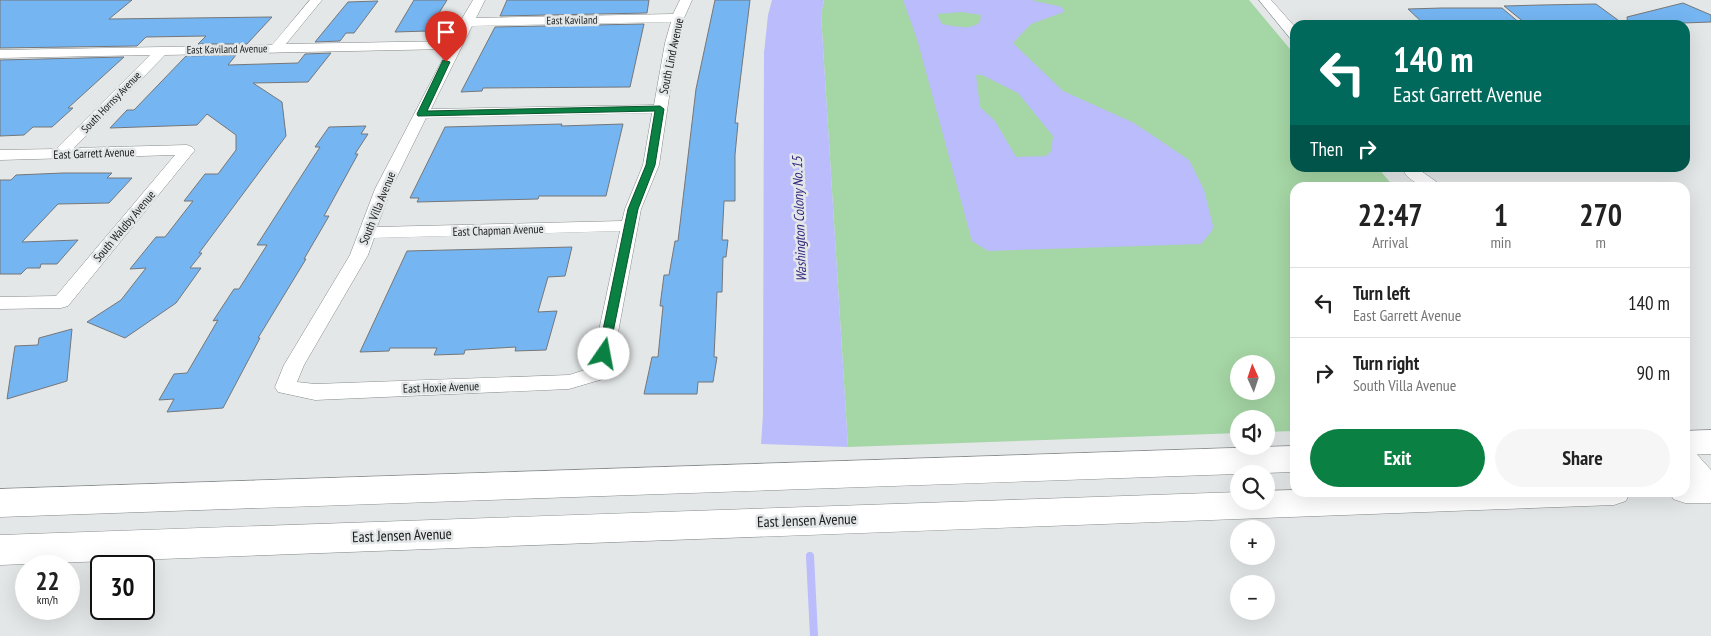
<!DOCTYPE html>
<html lang="en">
<head>
<meta charset="utf-8">
<style>
	:root { --surface:#fff; --page:#f6f6f6; --text:#222; --muted:#767676; --line:#e0e0e0; --accent:#0b8043 }
	body { margin:0; font-family:"PT Sans Narrow",sans-serif; background:var(--page); color:var(--text); height:100vh; display:flex; flex-direction:column; font-size:19px; white-space:nowrap }
	* { box-sizing:border-box; margin:0 }
	p { font-size:16px; color:var(--muted) }
	.icon { flex:none; width:28px; height:28px; fill:none; stroke:currentColor; stroke-width:2; stroke-linecap:round; stroke-linejoin:round }
	.map { position:relative; flex:1; overflow:hidden }
	.details { position:absolute; left:1290px; top:182px; width:400px; height:315px; display:flex; flex-direction:column; background:var(--surface); border-radius:15px; box-shadow:0 5px 20px #0002 }
	.details>* { flex:none }
	.top-card { position:absolute; left:1290px; top:20px; width:400px; height:152px; border-radius:15px; box-shadow:0 5px 20px #0002; background:#00695c; color:#fff; overflow:hidden }
	.needle { width:32px; rotate:357deg }
	.controls { position:absolute; left:1230px; top:355px; display:grid; gap:10px }
	.controls a { display:grid; place-items:center; width:45px; height:45px; border-radius:50%; background:var(--surface); box-shadow:0 5px 20px #0002; font-size:25px }
	.speed { position:absolute; left:15px; top:555px; display:flex; gap:10px; font-size:25px; font-weight:700; text-align:center }
	.speed>* { display:grid; place-content:center; width:65px; height:65px; border-radius:50%; background:var(--surface); box-shadow:0 5px 20px #0002; line-height:1 }
	.speed small { font-size:12px; font-weight:400 }
	.speed .limit { border:2px solid #111; border-radius:8px; background:#fff; color:#111 }
	.pin { position:absolute; display:grid; place-items:center; width:42px; height:42px; color:#fff; margin:-51px -21px; border-radius:50% 50% 50% 0; rotate:-45deg; box-shadow:0 0 5px #0007 }
	.pin .icon { rotate:45deg }
	.me { position:absolute; width:55px; margin:-28px; rotate:12deg; stroke-linejoin:round; filter:drop-shadow(0 0 4px #0008) }
	.turn { display:flex; align-items:center; gap:18px; height:105px; padding:0 20px; font-size:22px }
	.turn .icon { width:65px; height:65px; stroke-width:2.5 }
	.turn b { display:block; font-size:35px; line-height:42px }
	.then { display:flex; align-items:center; height:48px; padding:0 20px; background:#0003; gap:10px; font-size:19px }
	.eta { display:flex; justify-content:space-evenly; align-items:center; height:85px; text-align:center }
	.eta b { font-size:30px; font-weight:700; line-height:35px }
	.action { display:flex; gap:10px; margin-top:auto; padding:10px 20px }
	.action a { flex:1; height:58px; border-radius:30px; background:var(--accent); color:#fff; font-size:20px; font-weight:700; line-height:58px; text-align:center }
	.action a+a { background:var(--page); color:var(--text) }
	ul { padding:0; list-style:none }
	li { display:flex; align-items:center; gap:15px; height:70px; padding:0 20px; border-top:1px solid var(--line) }
	li div { flex:1 }
	li b { display:block; font-size:19px }
	li em { font-style:normal }
	.map>svg:first-child { display:block }
	.green { fill:#a5d6a5; fill-rule:evenodd }
	.water { fill:#babcfb; fill-rule:evenodd }
	.lines { fill:none; stroke-linecap:round; stroke-linejoin:round }
	.stream { stroke:#babcfb; stroke-width:8 }
	.building { fill:#74b5f2; stroke:#757779 }
	.minor-casing { stroke:#878b8b; stroke-width:1 }
	.primary-casing { stroke:#878b8b; stroke-width:1 }
	.minor { fill:#fff; fill-rule:evenodd }
	.primary { fill:#fff; fill-rule:evenodd }
	.route { fill:#0b8043; stroke:#07532c }
	.labels { text-anchor:middle; dominant-baseline:central; stroke-width:5; stroke-linejoin:round; paint-order:stroke }
	.far-street-label { font-size:11px; fill:#1a1b1b; stroke:#e3e7e8 }
	.street-label { font-size:12px; fill:#1a1b1b; stroke:#e3e7e8 }
	.water-label { font-size:14px; font-style:italic; fill:#33277f; stroke:#e3e7e8 }
	.near-street-label { font-size:15px; fill:#1a1b1b; stroke:#e3e7e8 }
</style>
</head>
<body>
<div class="map">
<svg width="1711" height="636" viewBox="0 0 1711 636">
	<rect width="100%" height="100%" fill="#e3e7e8"/>
	<path class="green" d="M824,0H1249L1295,55V168H1378L1394,187L1295,188V431L1266,432V419H1239V433L848,447L821,15ZM1239,364H1266V391H1239Z"/>
	<path class="water" d="M772,0H824L821,15L848,447L761,444L763,415L764,53L768,15Z
		M903,0H1031L1062,7L1064,12L1031,24L1013,43L1063,91L1134,123L1189,160L1204,190L1213,226L1212,231L1201,244L988,251L972,241L917,39ZM962,12L981,15L980,22C970,31 954,26 942,24L937,14ZM976,75H982L1018,93L1053,136L1051,151L1046,156L1016,157L995,121L980,107Z"/>
	<g class="lines">
		<path class="stream" d="M810,556L814,636"/>
	</g>
	<path class="building" d="M0,0H132L109,19L272,17L247,44H198L206,36L146,37L137,46L0,48Z
		M414,0H447L428,31L395,32Z
		M507,0H649L647,13L500,16Z
		M715,0H750L735,123H738L735,155V201H724L722,240H728L726,257H723L722,292H717L714,357H717L713,382H698L697,394H644L652,357H658L663,306H660L664,275H669L675,241H678L696,89Z
		M378,1L354,33H346L340,41L315,42L348,2Z
		M1683,3L1711,15V22L1628,25L1627,17Z
		M1541,5L1596,4L1622,23L1573,24L1570,21L1525,23L1504,6Z
		M1442,8H1502L1521,24L1425,25L1408,9Z
		M644,24L630,87L483,88L482,91L461,92L495,27Z
		M331,53L308,82L253,83L282,102L286,136L199,253H202L190,268H201L176,303L125,338L87,322L121,300L146,268L130,269L156,237H165L193,201H184L205,174H218L236,150V135L207,114L197,125L110,128L127,110H134L186,56L236,55L228,65L298,63L305,54Z
		M124,57L68,108H73L52,127H33L24,135L0,136V60Z
		M562,124L561,126L623,124L606,196H539L538,199L417,202L419,198H410L445,127Z
		M366,126L361,134H368L355,154H358L324,216H329L304,259H306L258,338H260L223,408L167,412L174,399L159,400L174,374L187,373L218,320L213,321L234,289H239L267,245H257L320,147H315L329,127Z
		M63,173H112L107,178H132L109,203L58,204L22,242L78,240L57,264H41L40,268H27L21,274H0V180H11L16,175Z
		M572,247L565,276L548,277L538,312L557,311L546,350L515,351L516,347L465,350L464,354L434,355L437,348H390L389,351L360,352L407,251Z
		M72,329L67,381L7,399L15,346L38,345L39,338Z"/>
	<g class="lines">
		<defs>
			<path id="minor" d="M310,0H322L286,44L452,41L461,24L460,22L473,0H485L476,18L673,14L680,0H692L684,18L677,43L659,165L641,209L614,354L603,379L569,389L315,400L278,392L275,387L284,365L350,255L375,189L448,49L165,55L74,148L187,145L192,147L195,150L68,306L61,308L0,309V297L56,296L175,155L0,160V150L56,149L150,55L0,58V50L272,45ZM671,22L665,43L654,105L431,109L472,26ZM652,113L643,165L625,209L622,221L377,227L391,189L426,118ZM620,231L594,354L588,369L569,375L315,384L297,382L304,365L368,255L374,238Z
				M1259,0H1271L1295,27V39L1290,38Z
				M1402,168H1417L1445,188C1427,188 1410,185 1402,168Z
				M1685,447L1693,450L1711,470V494L1703,491L1685,471Z"/>
			<path id="primary" d="M1711,430V454L1685,455V431Z
				M1295,446V472L0,517V489Z
				M1685,477H1711V503H1685L1673,499L1670,492H1685Z
				M1295,490V492H1630L1626,501L1614,505L0,565V535L1239,492V501H1266V491Z"/>
		</defs>
		<use href="#minor" class="minor-casing"/>
		<use href="#primary" class="primary-casing"/>
		<use href="#minor" class="minor"/>
		<use href="#primary" class="primary"/>
	</g>
	<path class="route" d="M443,60L450,62L427,111L660,106L664,109L655,165L638,209L608,357H599L598,354L628,209L646,165L655,111L418,116L417,114Z"/>
	<g class="labels">
		<g class="far-street-label">
			<text transform="translate(572 20) rotate(-1)">East Kaviland</text>
			<text transform="translate(227 49) rotate(-1)">East Kaviland Avenue</text>
			<text transform="translate(111 102) rotate(-46)">South Hornsy Avenue</text>
		</g>
		<g class="street-label">
			<text transform="translate(671 56) rotate(-78)">South Lind Avenue</text>
			<text transform="translate(94 153) rotate(-2)">East Garrett Avenue</text>
			<text transform="translate(377 208) rotate(-68)">South Villa Avenue</text>
			<text transform="translate(124 226) rotate(-50)">South Waldby Avenue</text>
			<text transform="translate(498 230) rotate(-2)">East Chapman Avenue</text>
			<text transform="translate(441 387) rotate(-2)">East Hoxie Avenue</text>
		</g>
		<g class="water-label">
			<text transform="translate(799 219) rotate(-92)">Washington Colony No. 15</text>
		</g>
		<g class="near-street-label">
			<text transform="translate(807 520) rotate(-2)">East Jensen Avenue</text>
			<text transform="translate(402 535) rotate(-2)">East Jensen Avenue</text>
		</g>
	</g>
</svg>
<div class="controls">
<a><svg class="needle" viewBox="-14 -14 28 28"><path d="M0-13l5 13h-10z" fill="#e53935"/><path d="M0 13l5-13h-10z" fill="#767676"/></svg></a>
<a><svg class="icon" aria-label="sound" viewBox="0 0 24 24"><path d="M4 9h4l5-4v14l-5-4H4zM17 9q2 3 0 6"/></svg></a>
<a><svg class="icon" aria-label="search" viewBox="0 0 24 24"><circle cx="10" cy="10" r="6"/><path d="M15 15l6 6"/></svg></a>
<a>+</a>
<a>−</a>
</div>
<div class="speed"><div>22<small>km/h</small></div><div class="limit">30</div></div>
<div class="pin" style="left:446px;top:62px;background:#d93025"><svg class="icon" aria-label="arrive" viewBox="0 0 24 24"><path d="M6 21V4h12l-3 4 3 4H6"/></svg></div>
<svg class="me" style="left:604px;top:354px" viewBox="-20 -20 40 40"><circle r="19" fill="#fff"/><path d="M0-13L10 11 0 6-10 11z" fill="#0b8043"/></svg>
<div class="top-card">
<div class="turn"><svg class="icon" aria-label="left" viewBox="0 0 24 24"><path d="M17 20v-9H6M10 6l-5 5 5 5"/></svg><div><b>140 m</b>East Garrett Avenue</div></div>
<div class="then">Then<svg class="icon" aria-label="right" viewBox="0 0 24 24"><path d="M7 20v-9h11M14 6l5 5-5 5"/></svg></div>
</div>
<section class="details">
<div class="eta">
<div><b>22:47</b><p>Arrival</p></div>
<div><b>1</b><p>min</p></div>
<div><b>270</b><p>m</p></div>
</div>
<ul>
<li><svg class="icon" aria-label="left" viewBox="0 0 24 24"><path d="M17 20v-9H6M10 6l-5 5 5 5"/></svg><div><b>Turn left</b><p>East Garrett Avenue</p></div><em>140 m</em></li>
<li><svg class="icon" aria-label="right" viewBox="0 0 24 24"><path d="M7 20v-9h11M14 6l5 5-5 5"/></svg><div><b>Turn right</b><p>South Villa Avenue</p></div><em>90 m</em></li>
</ul>
<div class="action"><a>Exit</a><a>Share</a></div>
</section>
</div>
</body>
</html>
